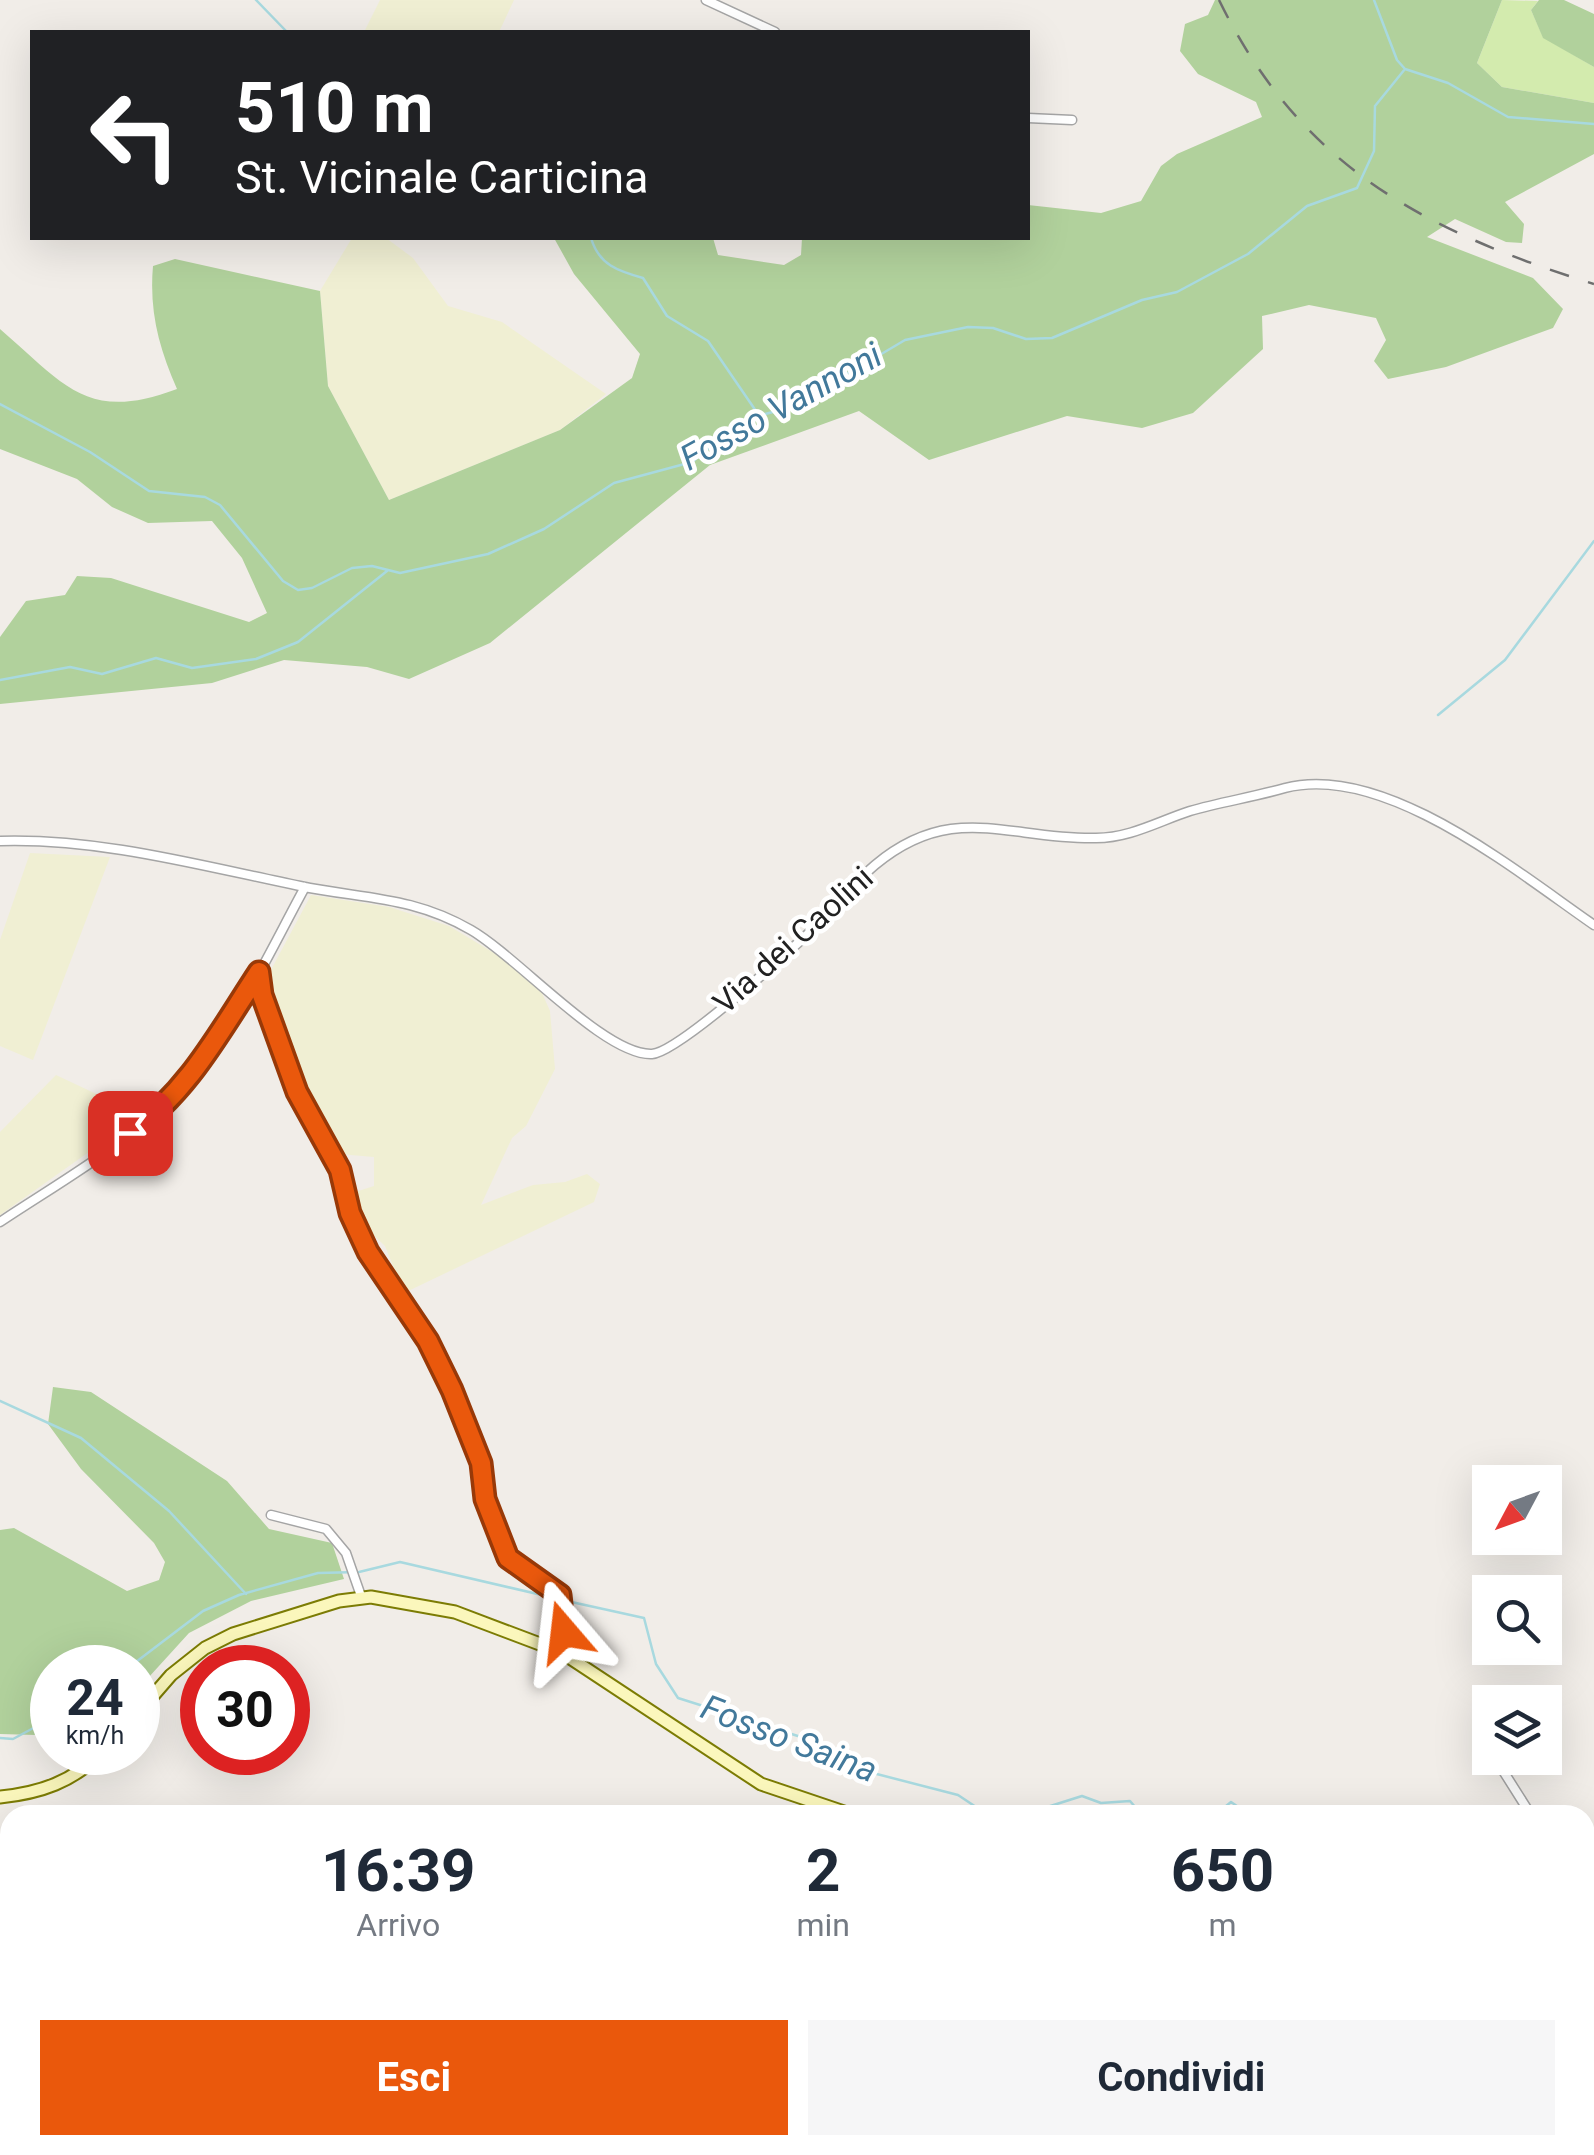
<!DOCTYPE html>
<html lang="it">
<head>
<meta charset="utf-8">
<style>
	:root { --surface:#fff; --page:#f6f6f7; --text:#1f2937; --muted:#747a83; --accent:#ea580c }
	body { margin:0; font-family:Roboto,sans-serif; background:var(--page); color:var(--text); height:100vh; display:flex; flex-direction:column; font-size:38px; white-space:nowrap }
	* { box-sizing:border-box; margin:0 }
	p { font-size:32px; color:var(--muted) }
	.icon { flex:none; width:55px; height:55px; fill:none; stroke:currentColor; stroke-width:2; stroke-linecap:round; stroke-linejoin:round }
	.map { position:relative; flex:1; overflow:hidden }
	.panel { position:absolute; left:0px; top:1805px; width:1595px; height:350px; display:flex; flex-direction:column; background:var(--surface); border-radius:30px 30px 0 0; box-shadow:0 10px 40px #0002 }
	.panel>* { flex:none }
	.banner { position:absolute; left:30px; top:30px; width:1000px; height:210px; border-radius:0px; box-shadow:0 10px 40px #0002; background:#202124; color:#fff; overflow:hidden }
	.needle { width:65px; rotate:229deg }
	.tools { position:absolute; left:1472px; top:1465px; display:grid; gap:20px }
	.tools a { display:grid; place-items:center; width:90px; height:90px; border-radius:0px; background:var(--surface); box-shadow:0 10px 40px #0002; font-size:50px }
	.speed { position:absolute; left:30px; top:1645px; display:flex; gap:20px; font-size:50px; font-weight:700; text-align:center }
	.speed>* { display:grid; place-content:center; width:130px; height:130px; border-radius:50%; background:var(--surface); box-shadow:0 10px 40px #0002; line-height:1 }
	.speed small { font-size:25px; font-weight:400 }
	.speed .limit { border:15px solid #d22; background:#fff; color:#111 }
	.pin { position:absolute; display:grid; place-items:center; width:85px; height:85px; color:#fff; margin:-42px; border-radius:20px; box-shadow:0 5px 15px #0006 }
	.me { position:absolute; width:110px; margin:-55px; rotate:343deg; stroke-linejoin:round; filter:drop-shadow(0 0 8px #0008) }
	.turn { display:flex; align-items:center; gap:35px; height:210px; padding:0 40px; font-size:45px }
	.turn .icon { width:130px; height:130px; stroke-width:2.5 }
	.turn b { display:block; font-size:70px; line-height:85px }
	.eta { display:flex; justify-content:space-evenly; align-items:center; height:170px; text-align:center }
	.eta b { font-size:60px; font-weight:700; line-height:70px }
	.cta { display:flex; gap:20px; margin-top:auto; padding:20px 40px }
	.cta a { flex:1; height:115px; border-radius:0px; background:var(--accent); color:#fff; font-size:40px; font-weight:700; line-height:115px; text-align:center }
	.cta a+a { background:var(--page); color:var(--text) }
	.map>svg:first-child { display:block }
	.farmland { fill:#f0efd3 }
	.grass { fill:#d3ebae }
	.forest { fill:#b1d19c }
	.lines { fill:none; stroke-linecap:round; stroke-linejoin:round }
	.stream { stroke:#a8d9df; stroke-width:2.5 }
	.minor-casing { stroke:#a5a5a5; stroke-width:11 }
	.secondary-casing { stroke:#7c7c04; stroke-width:15 }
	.minor { stroke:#fff; stroke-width:8 }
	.secondary { stroke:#fbf7bc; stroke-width:11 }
	.rail { stroke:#6f6f6f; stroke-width:2.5; stroke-dasharray:20 20; stroke-linecap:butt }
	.route-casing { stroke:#983908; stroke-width:25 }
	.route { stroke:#ea580c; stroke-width:18 }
	.labels { text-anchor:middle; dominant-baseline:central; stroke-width:9; stroke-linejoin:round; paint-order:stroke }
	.street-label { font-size:32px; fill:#212121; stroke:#fff }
	.water-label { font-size:35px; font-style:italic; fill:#42799b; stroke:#fff }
</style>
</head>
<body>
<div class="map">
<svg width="1594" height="2155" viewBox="0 0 1594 2155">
	<rect width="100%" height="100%" fill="#f1ede8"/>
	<path class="farmland" d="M380,0H514L499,32H364Z
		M352,238H386L413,258L448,306L502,322L606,394L560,430L389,500L328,386L320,291Z
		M30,853L110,857L33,1060L0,1046V940Z
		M311,895L389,907L449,926L511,963L542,993L550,1011L555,1069L526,1126L512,1138L481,1205L533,1185L565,1182L587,1174L600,1184L594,1202L404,1293L385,1246L367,1229L352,1193L374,1186V1157L339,1154L313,1109L269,999L265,981Z
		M56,1075L141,1115L0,1215V1132Z"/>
	<path class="grass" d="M1502,0L1538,1L1531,10L1543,37L1594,67V103L1502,87L1477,63Z"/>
	<path class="forest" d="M1215,0H1502L1477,63L1502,87L1594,103V154L1505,202L1524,224L1522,243L1506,242L1455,219L1427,237L1533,278L1563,309L1553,328L1446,367L1388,379L1374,361L1386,340L1376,318L1309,305L1262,316L1263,349L1193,413L1142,428L1067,416L929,460L859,411L710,465L490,643L409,679L367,667L284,660L212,683L0,704V637L26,601L65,595L77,576L111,578L249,622L267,613L242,558L212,521L148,523L112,507L77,479L0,449V329C65,385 87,423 177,389C159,348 149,311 153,266L175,259L320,291L328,386L389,500L560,430L632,378L640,354L574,274L554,238H713L718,255L784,265L801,255L802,238H1028V205L1101,213L1141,201L1161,166L1177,154L1262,117L1256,102L1198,74L1180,51L1185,24L1208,15Z
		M1539,0H1564L1594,14V67L1543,38L1531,10Z
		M53,1387L91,1392L227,1481L269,1529L332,1543L344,1579L251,1601L189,1633L138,1689V1668H52V1731L36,1735L0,1734V1530L14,1528L127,1591L159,1580L165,1562L154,1543L81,1469L48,1424Z"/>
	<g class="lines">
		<path class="stream" d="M256,0L287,32
			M1374,0L1397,60L1405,69L1448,83L1508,117L1594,124
			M591,238C599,265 618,271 643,278L667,316L708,341L758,414
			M0,404L90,452L149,491L205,497L220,505L283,581L298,590L312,588L352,568L372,566L400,573L488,554L544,529L614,483L692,462L743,420L780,410L809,387L851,372L905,340L968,327L993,328L1026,339L1052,338L1142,300L1177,292L1248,254L1307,206L1357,188L1374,151L1375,106L1405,69
			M0,680L70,667L102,674L156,658L192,668L256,659L298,642L387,571
			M1438,715L1505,660L1594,541
			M0,1401L81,1438L169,1511L246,1594
			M567,1601L644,1618L656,1664L678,1698L801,1737L843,1754L869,1772L958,1795L988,1815
			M128,1668L203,1611L239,1595L318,1573L359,1572L400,1562L559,1599
			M0,1738L13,1739L52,1718
			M1022,1815L1082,1796L1101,1803L1130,1801L1142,1815
			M1215,1815L1231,1802L1250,1815
			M1585,1951L1586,1941L1594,1940"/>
		<defs>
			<path id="minor" d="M706,0L775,32
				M1028,118L1072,120
				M0,841C101,838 202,866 300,886C363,899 412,896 471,930C518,957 605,1056 652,1054C680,1052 807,936 833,910C847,896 859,878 875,865C953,800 1009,840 1096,838C1130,838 1159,821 1190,811C1221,802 1254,797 1285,788C1384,762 1517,872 1594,925
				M259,972L262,995L297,1092L340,1170L350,1213L368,1252L428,1341L452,1390L481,1463L485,1499L508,1558L561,1595L565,1611L561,1652
				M0,1222C63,1180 134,1141 185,1084C235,1028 269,953 305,887
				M271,1515L326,1529L346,1553L361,1596
				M1490,1716L1481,1721L1490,1748
				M1495,1758L1531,1815
				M1585,1888L1594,1897
				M1585,2003L1594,1950
				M280,2155L284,2145
				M547,2155L558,2145
				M1185,2155L1189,2145"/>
			<path id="secondary" d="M138,1713L171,1675L205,1648L233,1634L339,1601L371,1597L455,1612L561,1652L761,1784L853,1815
				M0,1797C40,1793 73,1782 102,1752
				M1585,2032L1594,2035"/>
		</defs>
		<use href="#minor" class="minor-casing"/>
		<use href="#secondary" class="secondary-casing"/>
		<use href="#minor" class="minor"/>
		<use href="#secondary" class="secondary"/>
		<path class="rail" d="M1219,0C1300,166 1424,231 1594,284"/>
	</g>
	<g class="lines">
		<defs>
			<path id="route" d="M130,1133C189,1091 220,1031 259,972L262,995L297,1092L340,1170L350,1213L368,1252L428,1341L452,1390L481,1463L485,1499L508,1558L560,1595L564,1632"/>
		</defs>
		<use href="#route" class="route-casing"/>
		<use href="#route" class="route"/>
	</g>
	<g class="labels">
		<g class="street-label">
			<text transform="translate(793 940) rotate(-42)">Via dei Caolini</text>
		</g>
		<g class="water-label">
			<text transform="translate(781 407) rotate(-29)">Fosso Vannoni</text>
			<text transform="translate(789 1739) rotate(21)">Fosso Saina</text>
		</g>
	</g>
</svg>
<div class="tools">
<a><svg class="needle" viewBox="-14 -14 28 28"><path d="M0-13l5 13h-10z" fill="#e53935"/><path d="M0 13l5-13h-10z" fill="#747a83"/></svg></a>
<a><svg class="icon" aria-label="search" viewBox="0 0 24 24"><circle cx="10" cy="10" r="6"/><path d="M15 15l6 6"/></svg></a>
<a><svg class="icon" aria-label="layers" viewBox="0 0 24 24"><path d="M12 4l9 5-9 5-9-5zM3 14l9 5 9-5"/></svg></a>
</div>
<div class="speed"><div>24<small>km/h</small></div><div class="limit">30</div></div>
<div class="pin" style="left:130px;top:1133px;background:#d93025"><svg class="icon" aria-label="arrive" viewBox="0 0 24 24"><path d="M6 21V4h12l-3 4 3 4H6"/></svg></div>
<svg class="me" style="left:564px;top:1632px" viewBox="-20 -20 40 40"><path d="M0-17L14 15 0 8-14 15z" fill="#ea580c" stroke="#fff" stroke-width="4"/></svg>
<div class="banner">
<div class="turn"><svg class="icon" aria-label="left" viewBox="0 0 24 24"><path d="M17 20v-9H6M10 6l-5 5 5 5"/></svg><div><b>510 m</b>St. Vicinale Carticina</div></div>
</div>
<section class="panel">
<div class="eta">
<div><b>16:39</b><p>Arrivo</p></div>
<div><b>2</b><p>min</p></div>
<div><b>650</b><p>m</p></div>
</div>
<div class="cta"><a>Esci</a><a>Condividi</a></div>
</section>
</div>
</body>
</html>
